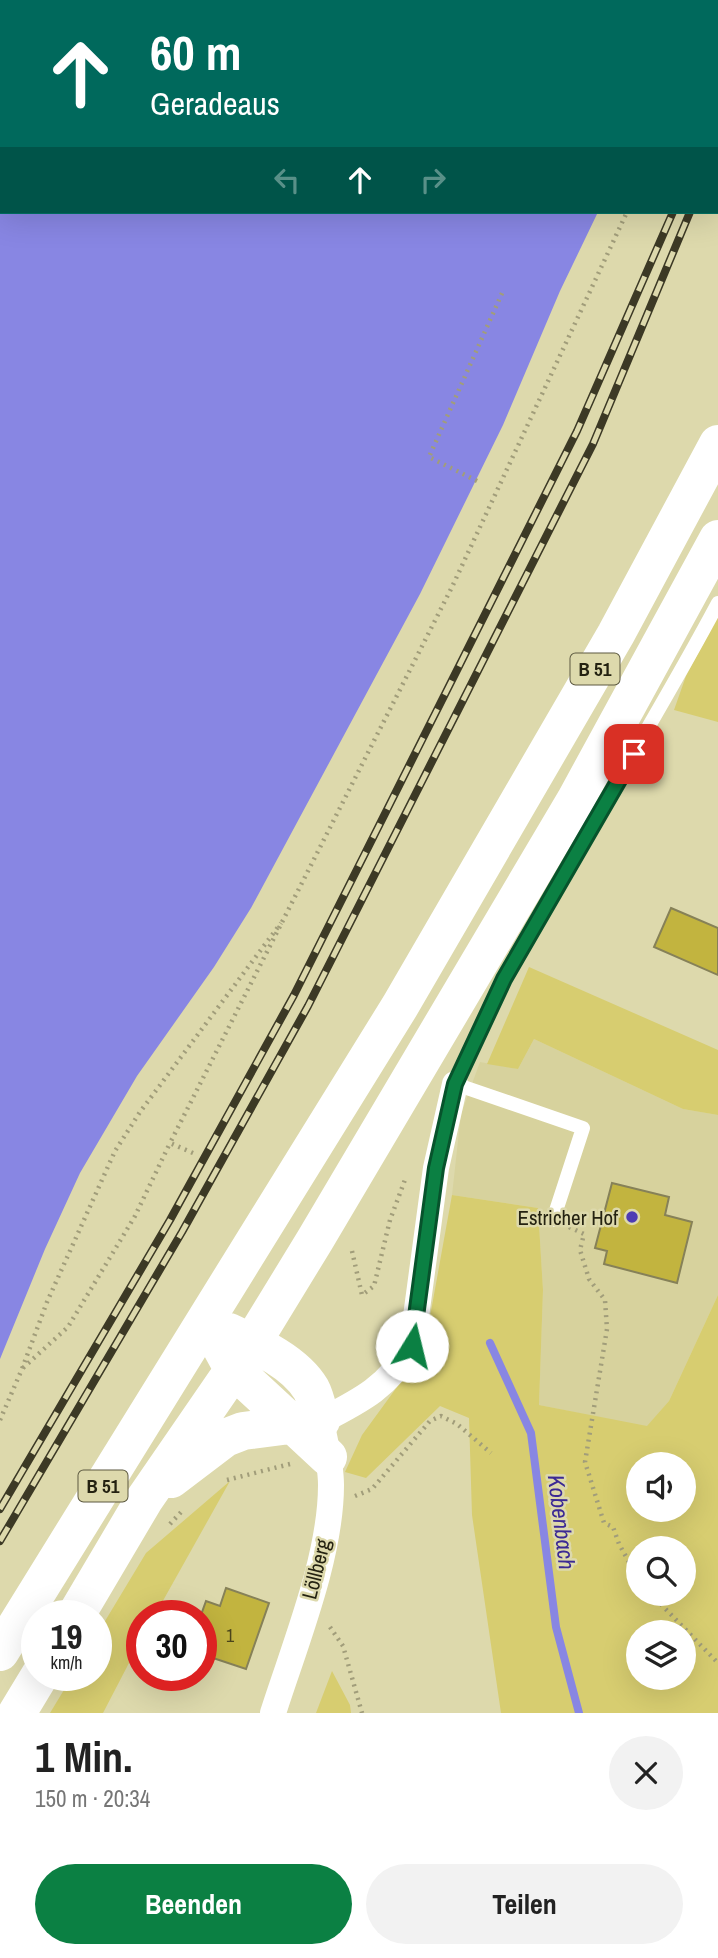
<!DOCTYPE html>
<html lang="de">
<head>
<meta charset="utf-8">
<style>
	:root { --surface:#fff; --page:#f2f2f2; --text:#222; --muted:#767676; --accent:#0b8043 }
	body { margin:0; font-family:"Archivo Narrow",sans-serif; background:var(--page); color:var(--text); height:100vh; display:flex; flex-direction:column; font-size:26px; white-space:nowrap }
	* { box-sizing:border-box; margin:0 }
	p { font-size:23px; color:var(--muted) }
	.icon { flex:none; width:38px; height:38px; fill:none; stroke:currentColor; stroke-width:2; stroke-linecap:round; stroke-linejoin:round }
	.map { position:relative; height:1713px; overflow:hidden }
	.panel { display:flex; flex-direction:column; background:var(--surface); flex:1 }
	.panel>* { flex:none }
	.top-card { position:absolute; left:0px; top:0px; width:719px; height:214px; box-shadow:0 7px 28px #0002; background:#00695c; color:#fff; overflow:hidden }
	.tools { position:absolute; left:626px; top:1452px; display:grid; gap:14px }
	.tools a { display:grid; place-items:center; width:70px; height:70px; border-radius:50%; background:var(--surface); box-shadow:0 7px 28px #0002; font-size:35px }
	.speed { position:absolute; left:21px; top:1600px; display:flex; gap:14px; font-size:35px; font-weight:700; text-align:center }
	.speed>* { display:grid; place-content:center; width:91px; height:91px; border-radius:50%; background:var(--surface); box-shadow:0 7px 28px #0002; line-height:1 }
	.speed small { font-size:18px; font-weight:400 }
	.speed .limit { border:10px solid #d22; background:#fff; color:#111 }
	.pin { position:absolute; display:grid; place-items:center; width:60px; height:60px; color:#fff; margin:-30px; border-radius:14px; box-shadow:0 4px 10px #0006 }
	.me { position:absolute; width:77px; margin:-38px; rotate:9deg; stroke-linejoin:round; filter:drop-shadow(0 0 5px #0008) }
	.turn { display:flex; align-items:center; gap:24px; height:147px; padding:0 35px; font-size:32px }
	.turn .icon { width:91px; height:91px; stroke-width:2.5 }
	.turn b { display:block; font-size:49px; line-height:60px }
	.lanes { display:flex; align-items:center; height:66px; padding:0 35px; background:#0003; justify-content:center; gap:35px; direction:ltr }
	.lanes .off { opacity:.35 }
	.round { display:grid; place-items:center; flex:none; width:74px; height:74px; border-radius:37px; background:var(--page) }
	.overview { display:flex; align-items:center; justify-content:space-between; height:119px; padding:0 35px }
	h1 { font-size:42px; font-weight:700; line-height:52px }
	.cta { display:flex; gap:14px; margin-top:auto; padding:14px 35px }
	.cta a { flex:1; height:80px; border-radius:42px; background:var(--accent); color:#fff; font-size:28px; font-weight:700; line-height:80px; text-align:center }
	.cta a+a { background:var(--page); color:var(--text) }
	.map>svg:first-child { display:block }
	.built { fill:#d7d29d }
	.green { fill:#d7cd70; fill-rule:evenodd }
	.water { fill:#8886e3 }
	.lines { fill:none; stroke-linecap:round; stroke-linejoin:round }
	.stream { stroke:#8886e3; stroke-width:8 }
	.building { fill:#c2b43f; stroke:#868158; stroke-width:2 }
	.path { stroke:#a19d7a; stroke-width:4.5; stroke-dasharray:2 5; stroke-linecap:butt }
	.service { stroke:#fff; stroke-width:14 }
	.minor { stroke:#fff; stroke-width:26 }
	.primary { stroke:#fff; stroke-width:38 }
	.rail-casing { stroke:#3c3925; stroke-width:8 }
	.rail { stroke:#ddd9ac; stroke-width:5; stroke-dasharray:16; stroke-linecap:butt }
	.route-casing { stroke:#07532c; stroke-width:18 }
	.route { stroke:#0b8043; stroke-width:12 }
	.poi-dot { fill:#4d3cb4; stroke:#ddd9ac; stroke-width:2.5 }
	.labels { text-anchor:middle; dominant-baseline:central; stroke-width:5; stroke-linejoin:round; paint-order:stroke }
	.number-label { font-size:18px; fill:#4c461c }
	.shield { fill:#ddd9ac; stroke:#5c5940; stroke-width:2 }
	.shield-label { font-size:19px; font-weight:bold; fill:#242211 }
	.poi-label { font-size:21px; fill:#242211; stroke:#ddd9ac; text-anchor:end }
	.street-label { font-size:21px; fill:#242211; stroke:#ddd9ac }
	.water-label { font-size:23px; font-style:italic; fill:#3b2994; stroke:#ddd9ac }
</style>
</head>
<body>
<div class="map">
<svg width="718" height="1713" viewBox="0 0 718 1713">
	<rect width="100%" height="100%" fill="#ddd9ac"/>
	<path class="built" d="M534,1039L683,1109L718,1115V1295L669,1401L647,1427L539,1405L543,1290L538,1208L452,1195L461,1114L480,1062L518,1069Z"/>
	<path class="green" d="M718,616V722L674,710L686,676Z
		M529,967L718,1050V1115L683,1109L534,1039L518,1069L487,1064Z
		M452,1195L538,1208L543,1290L539,1405L647,1426L669,1401L718,1295V1713H501L472,1515L469,1418L440,1406L366,1478L345,1472L362,1435L424,1350ZM639,1465H684V1510H639ZM639,1549H684V1594H639ZM639,1633H684V1678H639Z
		M230,1481L155,1615H142V1638L103,1713H50L73,1675H96V1636L146,1553Z
		M332,1671L350,1705L351,1713H316Z"/>
	<path class="water" d="M0,0H678L2,2V212H598L560,291L503,425L420,594L251,908L214,967L137,1076L80,1173L45,1249L0,1359Z"/>
	<g class="lines">
		<path class="stream" d="M490,1343L531,1433L556,1627L579,1713"/>
	</g>
	<path class="building" d="M671,908L718,928V975L654,947Z
		M612,1183L669,1197L665,1215L692,1222L677,1283L604,1264L607,1251L595,1248Z
		M226,1588L269,1603L246,1669L201,1654V1615L206,1601L220,1606Z"/>
	<g class="lines">
		<path class="path" d="M708,2L709,0
			M477,481L429,457L503,291
			M193,1153L170,1143L452,587L627,212
			M569,1227L584,1234L580,1250L589,1279L605,1300L607,1329L585,1462L604,1523L613,1527L619,1544L639,1580
			M352,1251L362,1295L374,1286L390,1220L406,1177
			M23,1368L68,1327L135,1216L170,1143
			M0,1420L22,1369L47,1302L115,1151L140,1112L281,923
			M227,1480L290,1464
			M355,1496L372,1489L430,1421L441,1416L457,1424L491,1453
			M170,1524L183,1510
			M651,1594L718,1663
			M330,1627L343,1646L362,1713"/>
		<path class="service" d="M553,1220L583,1128L455,1084C528,916 632,765 718,603"/>
		<path class="minor" d="M273,1713C295,1644 331,1557 331,1485C331,1463 325,1442 321,1421C362,1400 388,1387 412,1346L436,1168L455,1084"/>
		<path class="primary" d="M221,1347L233,1369L328,1457
			M171,1479L225,1438L243,1431L321,1421C318,1411 316,1398 311,1389C295,1362 257,1345 229,1332
			M76,1615L144,1500L252,1343L315,1240L575,801L718,539
			M0,1652L400,1006L616,634L718,444
			M17,1713L40,1675"/>
		<defs>
			<path id="rail" d="M718,109V108
				M718,147V146
				M0,1509L170,1220L294,995L577,431L673,212
				M0,1541L182,1232L308,1006L593,444L690,212"/>
		</defs>
		<use href="#rail" class="rail-casing"/>
		<use href="#rail" class="rail"/>
	</g>
	<g class="lines">
		<defs>
			<path id="route" d="M412,1346L436,1168L455,1084L504,979L634,754"/>
		</defs>
		<use href="#route" class="route-casing"/>
		<use href="#route" class="route"/>
	</g>
	<circle class="poi-dot" cx="632" cy="1217" r="7"/>
	<g class="labels">
		<g class="number-label">
			<text x="230" y="1635">1</text>
		</g>
		<g class="shield">
			<rect x="570.5" y="653.5" width="49" height="31" rx="5"/>
			<rect x="78.5" y="1470.5" width="49" height="31" rx="5"/>
		</g>
		<g class="shield-label">
			<text x="595" y="669">B 51</text>
			<text x="103" y="1486">B 51</text>
		</g>
		<g class="poi-label">
			<text x="618" y="1217">Estricher Hof</text>
		</g>
		<g class="street-label">
			<text transform="translate(316 1569) rotate(-76)">Löllberg</text>
		</g>
		<g class="water-label">
			<text transform="translate(562 1522) rotate(83)">Kobenbach</text>
		</g>
	</g>
</svg>
<div class="tools">
<a><svg class="icon" aria-label="sound" viewBox="0 0 24 24"><path d="M4 9h4l5-4v14l-5-4H4zM17 9q2 3 0 6"/></svg></a>
<a><svg class="icon" aria-label="search" viewBox="0 0 24 24"><circle cx="10" cy="10" r="6"/><path d="M15 15l6 6"/></svg></a>
<a><svg class="icon" aria-label="layers" viewBox="0 0 24 24"><path d="M12 4l9 5-9 5-9-5zM3 14l9 5 9-5"/></svg></a>
</div>
<div class="speed"><div>19<small>km/h</small></div><div class="limit">30</div></div>
<div class="pin" style="left:634px;top:754px;background:#d93025"><svg class="icon" aria-label="arrive" viewBox="0 0 24 24"><path d="M6 21V4h12l-3 4 3 4H6"/></svg></div>
<svg class="me" style="left:412px;top:1346px" viewBox="-20 -20 40 40"><circle r="19" fill="#fff"/><path d="M0-13L10 11 0 6-10 11z" fill="#0b8043"/></svg>
<div class="top-card">
<div class="turn"><svg class="icon" aria-label="ahead" viewBox="0 0 24 24"><path d="M12 20V5M6 11l6-6 6 6"/></svg><div><b>60 m</b>Geradeaus</div></div>
<div class="lanes"><svg class="icon off" aria-label="left" viewBox="0 0 24 24"><path d="M17 20v-9H6M10 6l-5 5 5 5"/></svg><svg class="icon" aria-label="ahead" viewBox="0 0 24 24"><path d="M12 20V5M6 11l6-6 6 6"/></svg><svg class="icon off" aria-label="right" viewBox="0 0 24 24"><path d="M7 20v-9h11M14 6l5 5-5 5"/></svg></div>
</div>
</div>
<section class="panel">
<div class="overview"><div><h1>1 Min.</h1><p>150 m · 20:34</p></div><a class="round"><svg class="icon" aria-label="close" viewBox="0 0 24 24"><path d="M6 6l12 12M18 6L6 18"/></svg></a></div>
<div class="cta"><a>Beenden</a><a>Teilen</a></div>
</section>
</body>
</html>
